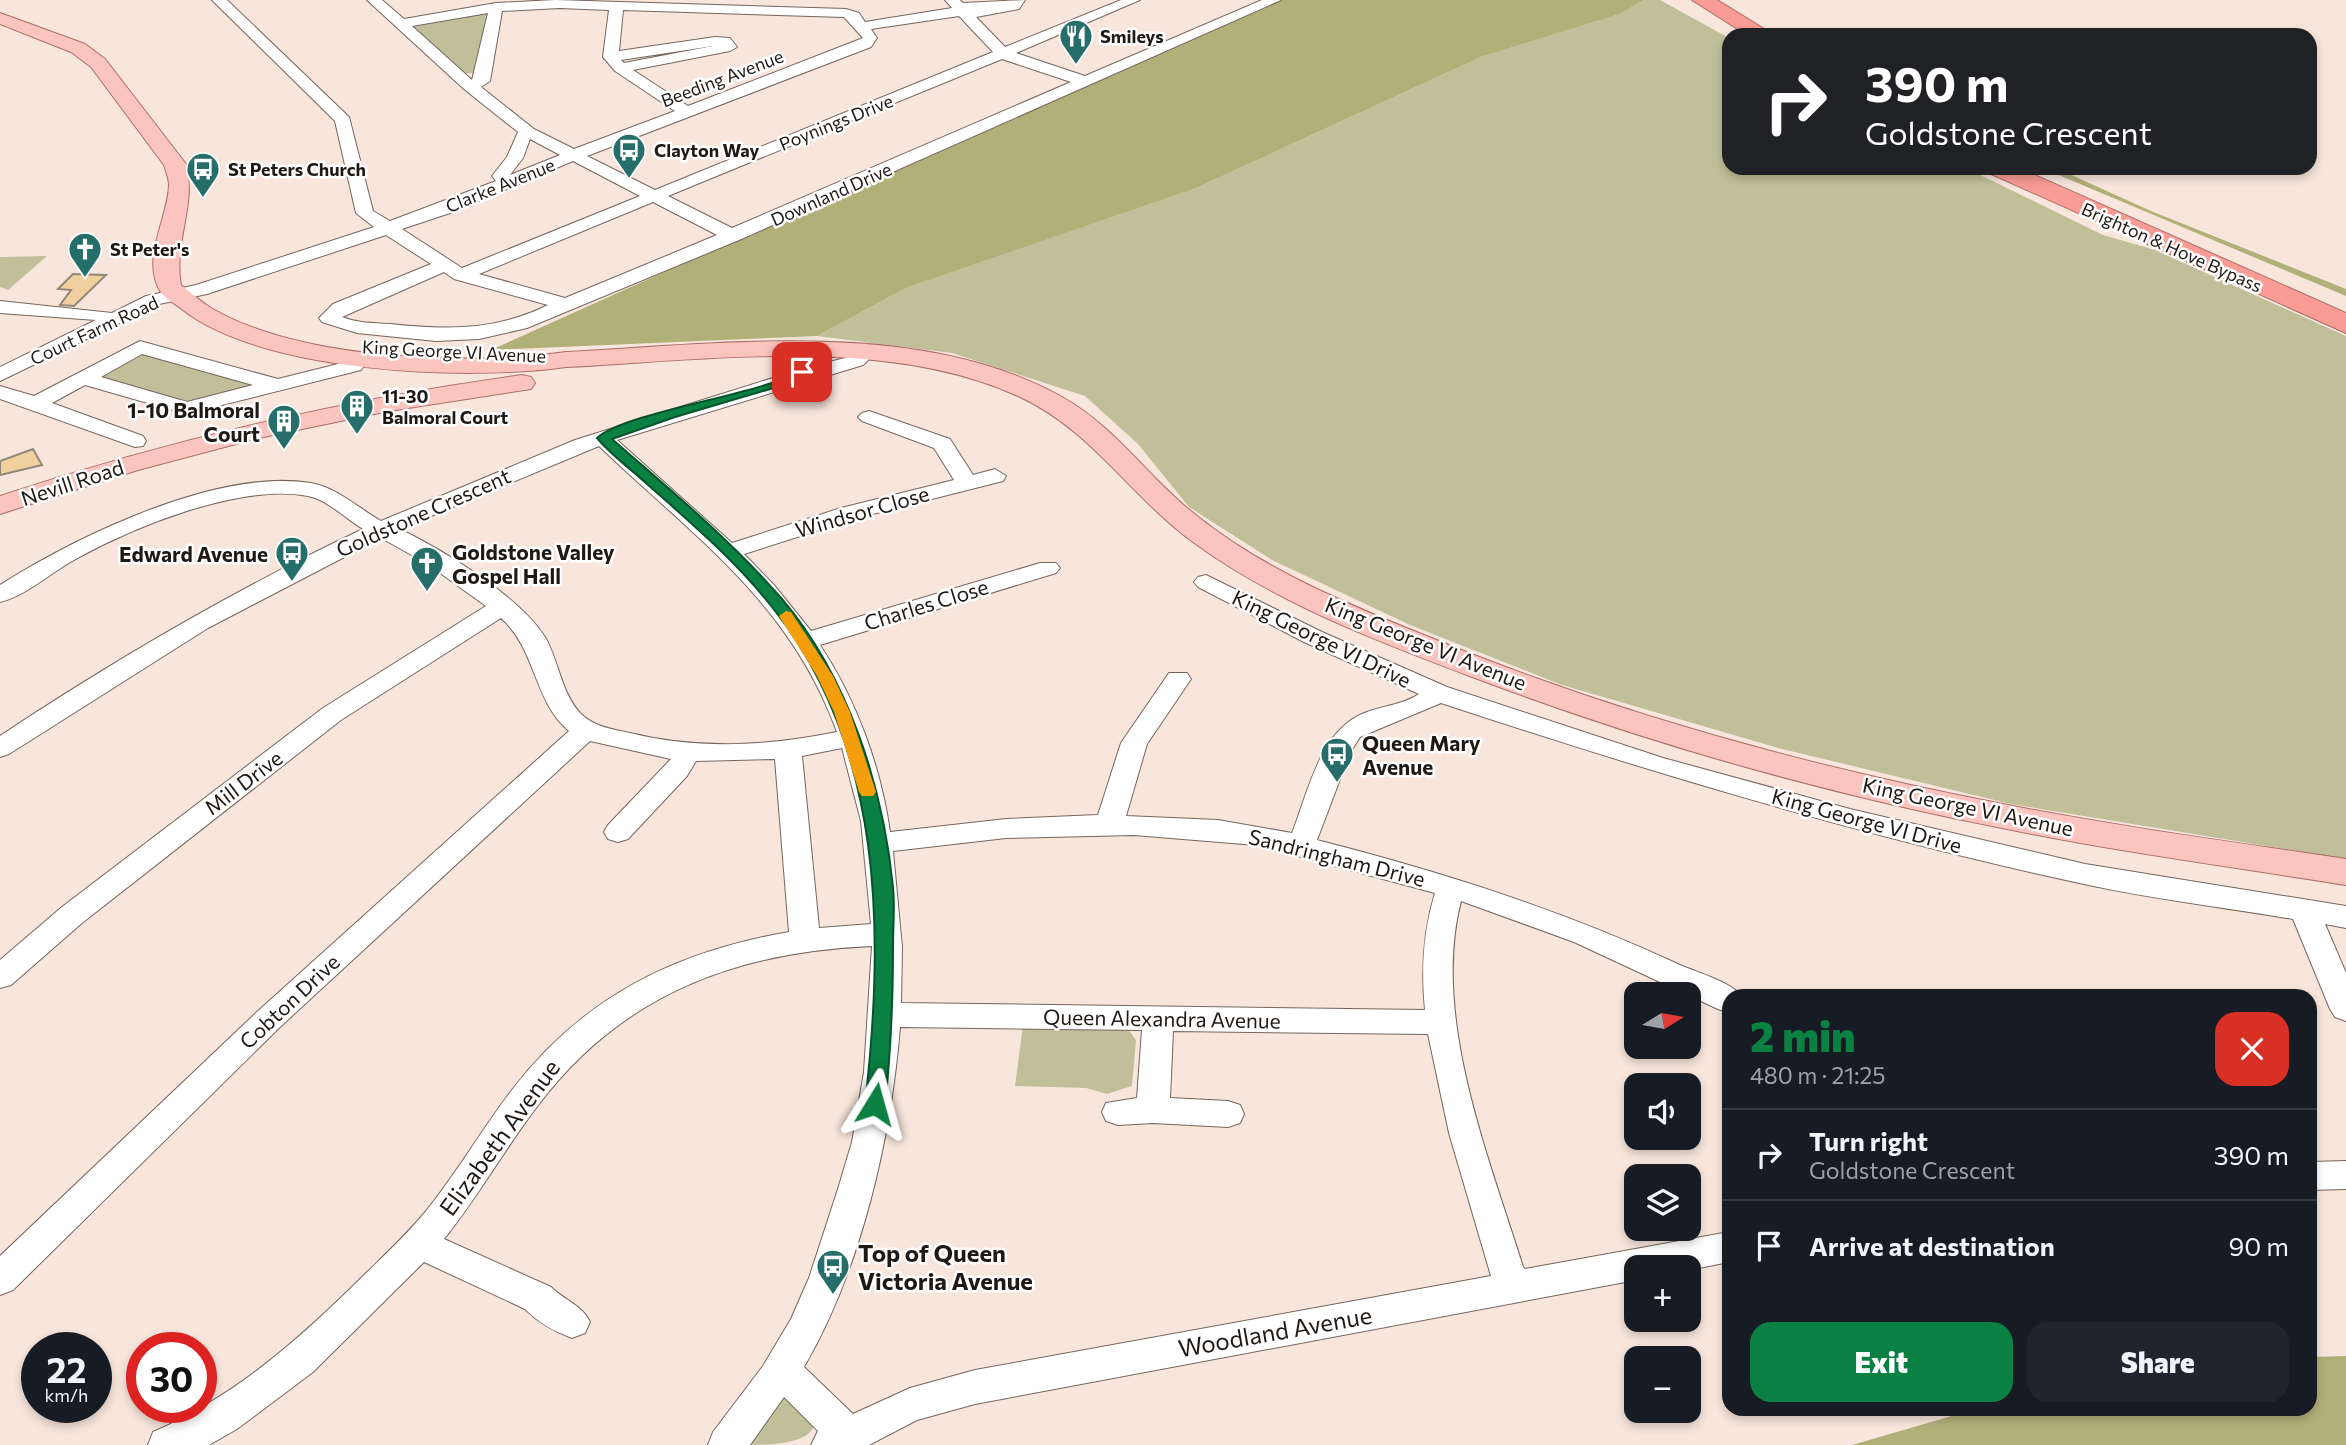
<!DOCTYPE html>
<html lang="en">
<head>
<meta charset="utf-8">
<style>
	:root { --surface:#171b24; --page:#20242c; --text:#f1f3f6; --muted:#9ea1a6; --line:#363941; --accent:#0b8043 }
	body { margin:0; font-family:Commissioner,sans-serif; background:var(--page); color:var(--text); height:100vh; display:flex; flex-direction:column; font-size:26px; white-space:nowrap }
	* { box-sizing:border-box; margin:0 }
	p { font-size:23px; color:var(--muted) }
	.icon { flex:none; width:38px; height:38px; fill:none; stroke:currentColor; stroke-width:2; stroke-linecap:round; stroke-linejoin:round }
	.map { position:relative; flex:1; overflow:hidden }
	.sheet { position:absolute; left:1722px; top:989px; width:595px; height:427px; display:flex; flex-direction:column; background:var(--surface); border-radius:21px; box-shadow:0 4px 10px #0003 }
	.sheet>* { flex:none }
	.hud { position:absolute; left:1722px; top:28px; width:595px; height:147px; border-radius:21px; box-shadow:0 4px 10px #0003; background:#202124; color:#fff; overflow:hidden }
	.needle { width:46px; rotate:79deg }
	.fabs { position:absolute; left:1624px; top:982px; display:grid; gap:14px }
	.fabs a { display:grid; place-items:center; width:77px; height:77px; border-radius:14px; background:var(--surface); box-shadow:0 4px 10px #0003; font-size:35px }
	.speed { position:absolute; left:21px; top:1332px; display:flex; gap:14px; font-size:35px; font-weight:700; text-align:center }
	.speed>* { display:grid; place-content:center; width:91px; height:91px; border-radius:50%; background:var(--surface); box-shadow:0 4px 10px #0003; line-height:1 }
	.speed small { font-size:18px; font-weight:400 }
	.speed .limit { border:10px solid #d22; background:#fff; color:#111 }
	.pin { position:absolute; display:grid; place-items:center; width:60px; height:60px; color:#fff; margin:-30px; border-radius:14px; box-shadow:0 4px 10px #0006 }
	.me { position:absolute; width:77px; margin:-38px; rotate:8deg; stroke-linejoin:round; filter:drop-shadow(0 0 5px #0008) }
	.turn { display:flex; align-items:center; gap:24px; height:147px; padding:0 28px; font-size:32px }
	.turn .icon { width:91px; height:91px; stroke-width:2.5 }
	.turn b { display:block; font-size:49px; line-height:60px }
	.round { display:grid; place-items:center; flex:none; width:74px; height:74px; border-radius:21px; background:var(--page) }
	.head { display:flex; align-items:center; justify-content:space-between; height:119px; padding:0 28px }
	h1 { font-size:42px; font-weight:800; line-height:52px; color:var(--accent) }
	.action { display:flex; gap:14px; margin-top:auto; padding:14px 28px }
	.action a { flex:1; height:80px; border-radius:21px; background:var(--accent); color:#fff; font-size:28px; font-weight:800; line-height:80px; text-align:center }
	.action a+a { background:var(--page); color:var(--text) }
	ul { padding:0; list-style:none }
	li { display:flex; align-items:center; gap:21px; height:91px; padding:0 28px; border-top:2px solid var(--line) }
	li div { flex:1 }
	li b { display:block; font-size:26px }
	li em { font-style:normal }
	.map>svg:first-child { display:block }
	.green { fill:#c0bf99 }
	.forest { fill:#b2b079 }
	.building { fill:#efd09e; stroke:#91887a; stroke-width:2 }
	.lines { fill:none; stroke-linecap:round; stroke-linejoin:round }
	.minor-casing { stroke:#75665d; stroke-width:2 }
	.major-casing { stroke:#ac6e68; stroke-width:2 }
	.highway-casing { stroke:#ac6e68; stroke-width:2 }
	.minor { fill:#fff; fill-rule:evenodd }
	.major { fill:#fbc4bf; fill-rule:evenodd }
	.highway { fill:#f89c95; fill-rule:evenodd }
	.route { fill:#0b8043; stroke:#07532c; stroke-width:2 }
	.slow { fill:#f59e0b }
	.labels { text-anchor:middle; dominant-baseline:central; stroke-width:5; stroke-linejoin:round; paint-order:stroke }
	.far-poi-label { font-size:18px; font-weight:bold; fill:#1f1915; stroke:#fff; text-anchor:start }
	.far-street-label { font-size:18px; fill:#1f1915; stroke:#fff }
	.poi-label { font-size:21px; font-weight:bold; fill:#1f1915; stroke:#fff; text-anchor:end }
	.street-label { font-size:21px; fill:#1f1915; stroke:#fff }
	.near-street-label { font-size:24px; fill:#1f1915; stroke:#fff }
	.near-poi-label { font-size:24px; font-weight:bold; fill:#1f1915; stroke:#fff; text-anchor:start }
</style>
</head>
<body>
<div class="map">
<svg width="2346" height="1445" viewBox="0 0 2346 1445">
	<rect width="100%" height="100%" fill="#f8e6dc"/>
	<path class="green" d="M1644,0H1660L1729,38V168H1966L2103,235L2155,250L2346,336V859L2011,804L1782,749L1562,685L1410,625L1272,560L1189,507L1138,444L1085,396L952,353L817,336L906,288L1194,189L1481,57L1620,14Z
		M477,12L490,14L479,72L464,74L411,28L418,23Z
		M47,256L8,290L0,287V257Z
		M137,352L259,384L182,404L99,379V373Z
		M1023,1025L1128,1029L1136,1040L1132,1086L1107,1094L1086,1088L1015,1086Z
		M787,1397L814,1424C811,1445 765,1445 742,1445L782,1398Z"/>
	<path class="forest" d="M1268,0H1644L1620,14L1481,57L1194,189L906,288L817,336L491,350Z
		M2042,168H2056L2151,211L2346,289V296Z
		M2346,1356V1445H1852L1976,1409H2310V1357Z"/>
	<path class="building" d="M73,274L106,275L74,306L60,305L71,290L58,289Z
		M33,449L42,465L0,475V461Z"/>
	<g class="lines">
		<defs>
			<path id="minor" d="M212,0H227L349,117L373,211L390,221L496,181L492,176L507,157L518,132L464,89L367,0H382L404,19L496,3L555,0L846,9L859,13L865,22L952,8L945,0H960L963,3L1025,0L1019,9L976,17L1005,47L1121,0H1140L1016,53L1085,76L1262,0H1281L739,240L527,328L479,339L436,341L357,333L322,322L319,318L333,304L431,264L386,235L207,294L159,304L0,381V367L96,320L0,313V301L112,313L146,296L196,285L374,227L356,213L335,121ZM560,8L609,10L603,57L615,71L675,111L574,149L534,129L481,87L490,81L502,11ZM623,10L844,17L863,38L688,106L633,70L730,51L737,47L730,38L715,37L619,51ZM488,13L472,80L412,26ZM959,16L993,52L655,190L587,156L871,47L877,38L871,29ZM713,46L624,63L621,60ZM1002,59L1071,82L732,228L668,196ZM530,139L560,155L510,175L523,158ZM573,161L640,196L462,268L402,229L453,212ZM653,202L717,235L565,298L479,274ZM444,272L454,279L548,305C496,331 446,330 390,324C373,323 357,323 342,317Z
				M140,341L278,379L354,360L364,366L361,370L186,414L85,385L52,403L143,436L146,441L143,446L135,447L0,399V386L34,396ZM142,354L253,385L187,402L101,377Z
				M794,346L801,348L810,367L849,357L865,347L875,353L863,365L617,440L732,543L841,508L954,480L934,448L862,421L858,417L862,413L869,411L950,439L973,475L995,469L1006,476L1003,481L857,518L744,554L774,585L811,631L1040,563H1056L1060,568L1056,573L820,645C856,699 881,767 890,832L1006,819L1098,815L1121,743L1169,673H1187L1191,679L1147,744L1126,816L1218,820L1292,833C1308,793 1319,733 1362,714C1380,706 1403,705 1419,694L1304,642L1198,587L1194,582L1198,577L1206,575L1322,632L1447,687L1663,758L1850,809L2085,864L2346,906V928L2325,924L2346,973V1021L2335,1017L2330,1009L2293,919C2223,907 2152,899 2084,884C1866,837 1653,773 1441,703L1360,737L1350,753L1317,840C1442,872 1562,910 1680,965C1698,973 1729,981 1742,996H1729V1013L1718,1009L1574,942L1461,901C1431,1017 1489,1157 1523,1267L1525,1269L1729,1232V1262L1689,1270V1267H1636V1280L975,1404L917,1420L869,1445H811L818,1431L784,1397L750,1445H708L713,1432L763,1366L791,1319L809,1278L838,1189L852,1142L864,1072L872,946C734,952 620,995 536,1108C504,1150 478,1197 444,1239L551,1287C564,1300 583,1306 590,1322L585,1333L572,1338C553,1331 539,1323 525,1309L424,1262L313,1372L237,1429L209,1445H148L153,1432C233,1397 295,1343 356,1283C380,1259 405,1237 426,1211C457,1173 482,1129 512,1090C583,997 675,952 789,932L775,759L696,761L687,776L628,839L618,842L608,839L604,832L608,825L671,759L590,741L280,1027L13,1290L0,1295V1256L258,1011L569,731C533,701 537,650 501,618L341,720L82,923L11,985L0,988V960L62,907L323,708L486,606L426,563L381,538L208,628L9,754L0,757V736C116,659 236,589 363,529C346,519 328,500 308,496C240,483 133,527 74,560C50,573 26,596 0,602V585C78,536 217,468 311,483C338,488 358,508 381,521L575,440L792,372L784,352ZM599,446C694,537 790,602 837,732C767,746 699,750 630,733C612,729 595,727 581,714C561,693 559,661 545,637C518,595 444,551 400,529ZM842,748L861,821L871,924L819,928L802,756ZM1134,835L1256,845L1435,893C1423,932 1421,969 1425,1010L901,1003L902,947L893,851L1006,838ZM900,1027L1142,1030L1137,1098L1106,1103L1102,1112L1106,1121L1118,1125L1153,1123L1228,1127L1240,1123L1244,1114L1240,1105L1228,1101L1170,1098L1173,1031L1428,1034L1449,1133L1491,1276L975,1370L910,1388L853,1414L804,1367C861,1269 891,1139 900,1027Z
				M2346,1161V1189L2310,1190V1162Z"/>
			<path id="major" d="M0,13L85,44L105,59L186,164C197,206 173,241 181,285C191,293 201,302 211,308C300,360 465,366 566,352C723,344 919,317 1062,397C1116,427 1149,479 1197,516C1263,569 1345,603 1424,635C1611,712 1809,767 2008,805C2120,827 2233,842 2346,859V885C2233,867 2119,852 2007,829C1827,794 1647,743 1475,678C1379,642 1276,603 1193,542C1130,496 1091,429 1018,396C884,335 709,360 566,367C467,381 264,373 183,310C176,304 163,298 159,289C142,257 168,218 169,185C169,179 166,171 164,165L91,67L71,52L0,24Z
				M522,375L531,377L535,383L531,389L389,411L259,438L138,470L0,514V496C171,440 344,399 522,375Z"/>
			<path id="highway" d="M1692,0H1717L1774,35H1747Z
				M1986,168H2019L2346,313V333L1989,173Z"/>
		</defs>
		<use href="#minor" class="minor-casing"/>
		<use href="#major" class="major-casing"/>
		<use href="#highway" class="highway-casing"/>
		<use href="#minor" class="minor"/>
		<use href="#major" class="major"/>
		<use href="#highway" class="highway"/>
	</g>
	<path class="route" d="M798,369L808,372L804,379L675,417L612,439C670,490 731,540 782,599C848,677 883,786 893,887C895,906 893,926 893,945C893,999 891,1051 885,1104L882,1110H868L865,1104C885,934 884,747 772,607C736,561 691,523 647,484C631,469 611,455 597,438C628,410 784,391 798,369Z"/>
	<path class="slow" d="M786,611L791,612L833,676L850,712L876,792L873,796H862L859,792L834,712L817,676L779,616Z"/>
	<defs>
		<symbol id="restaurant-pin" viewBox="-11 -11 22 30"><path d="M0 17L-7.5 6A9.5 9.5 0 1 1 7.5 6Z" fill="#256e69" stroke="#fff"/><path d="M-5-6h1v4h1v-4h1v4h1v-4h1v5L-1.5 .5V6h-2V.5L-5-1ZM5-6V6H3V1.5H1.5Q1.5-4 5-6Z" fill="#fff"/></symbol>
		<symbol id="bus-pin" viewBox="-11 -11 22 30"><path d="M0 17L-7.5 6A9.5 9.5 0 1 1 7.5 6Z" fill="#256e69" stroke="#fff"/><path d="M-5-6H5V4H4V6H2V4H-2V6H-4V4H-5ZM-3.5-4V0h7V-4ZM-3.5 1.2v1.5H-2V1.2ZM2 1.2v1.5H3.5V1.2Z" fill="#fff"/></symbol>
		<symbol id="church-pin" viewBox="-11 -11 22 30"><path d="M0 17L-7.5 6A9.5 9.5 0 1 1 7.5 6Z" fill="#256e69" stroke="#fff"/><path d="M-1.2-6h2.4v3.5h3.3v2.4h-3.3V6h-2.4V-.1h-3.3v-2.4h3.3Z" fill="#fff"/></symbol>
		<symbol id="building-pin" viewBox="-11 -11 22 30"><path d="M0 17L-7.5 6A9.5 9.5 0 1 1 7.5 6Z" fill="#256e69" stroke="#fff"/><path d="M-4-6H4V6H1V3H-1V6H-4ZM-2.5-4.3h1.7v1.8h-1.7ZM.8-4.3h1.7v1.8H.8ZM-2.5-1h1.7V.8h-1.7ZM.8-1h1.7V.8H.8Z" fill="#fff"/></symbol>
	</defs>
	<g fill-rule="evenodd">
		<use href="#restaurant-pin" x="1057" y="17" width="38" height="52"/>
		<use href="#bus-pin" x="610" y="131" width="38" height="52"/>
		<use href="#bus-pin" x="184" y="150" width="38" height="52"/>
		<use href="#church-pin" x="66" y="230" width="38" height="52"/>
		<use href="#building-pin" x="338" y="387" width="38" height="52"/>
		<use href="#building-pin" x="265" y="402" width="38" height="52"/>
		<use href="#bus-pin" x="273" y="534" width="38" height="52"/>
		<use href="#church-pin" x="408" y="544" width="38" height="52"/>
		<use href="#bus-pin" x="1318" y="735" width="38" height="52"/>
		<use href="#bus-pin" x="814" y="1247" width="38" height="52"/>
	</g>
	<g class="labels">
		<g class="far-poi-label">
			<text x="1100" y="36">Smileys</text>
			<text x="654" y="150">Clayton Way</text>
			<text x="228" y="169">St Peters Church</text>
			<text x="110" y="249">St Peter's</text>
			<text x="382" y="396">11-30<tspan x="382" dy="21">Balmoral Court</tspan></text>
		</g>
		<g class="far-street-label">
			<text transform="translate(722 78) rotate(-21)">Beeding Avenue</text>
			<text transform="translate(836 122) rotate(-22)">Poynings Drive</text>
			<text transform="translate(500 185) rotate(-22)">Clarke Avenue</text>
			<text transform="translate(831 194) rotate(-24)">Downland Drive</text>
			<text transform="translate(2172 247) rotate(24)">Brighton &amp; Hove Bypass</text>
			<text transform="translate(94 330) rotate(-25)">Court Farm Road</text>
			<text transform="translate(454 351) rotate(3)">King George VI Avenue</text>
		</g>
		<g class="poi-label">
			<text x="260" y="409">1-10 Balmoral<tspan x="260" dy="24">Court</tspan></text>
			<text x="452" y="551" text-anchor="start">Goldstone Valley<tspan x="452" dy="24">Gospel Hall</tspan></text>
			<text x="268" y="553">Edward Avenue</text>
			<text x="1362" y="742" text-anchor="start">Queen Mary<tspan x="1362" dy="24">Avenue</tspan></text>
		</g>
		<g class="street-label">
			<text transform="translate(72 482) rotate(-18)">Nevill Road</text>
			<text transform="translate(862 511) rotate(-16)">Windsor Close</text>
			<text transform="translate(423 512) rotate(-24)">Goldstone Crescent</text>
			<text transform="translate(926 604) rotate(-17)">Charles Close</text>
			<text transform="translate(1322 638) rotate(26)">King George VI Drive</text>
			<text transform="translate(1426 643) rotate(22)">King George VI Avenue</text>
			<text transform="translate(243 782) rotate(-37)">Mill Drive</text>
			<text transform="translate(1968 806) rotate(12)">King George VI Avenue</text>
			<text transform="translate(1867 820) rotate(15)">King George VI Drive</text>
			<text transform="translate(1337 857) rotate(14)">Sandringham Drive</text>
			<text transform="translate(289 1001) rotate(-43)">Cobton Drive</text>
			<text transform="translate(1162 1018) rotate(1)">Queen Alexandra Avenue</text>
		</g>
		<g class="near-street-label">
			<text transform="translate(499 1137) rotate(-54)">Elizabeth Avenue</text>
			<text transform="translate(1275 1331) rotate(-10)">Woodland Avenue</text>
		</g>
		<g class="near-poi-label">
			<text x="858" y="1252">Top of Queen<tspan x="858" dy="28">Victoria Avenue</tspan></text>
		</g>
	</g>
</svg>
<div class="fabs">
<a><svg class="needle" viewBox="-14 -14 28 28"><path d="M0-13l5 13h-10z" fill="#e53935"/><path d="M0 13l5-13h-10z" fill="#9ea1a6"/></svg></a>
<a><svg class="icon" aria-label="sound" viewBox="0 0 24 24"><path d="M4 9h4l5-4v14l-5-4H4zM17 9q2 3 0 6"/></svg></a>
<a><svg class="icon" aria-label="layers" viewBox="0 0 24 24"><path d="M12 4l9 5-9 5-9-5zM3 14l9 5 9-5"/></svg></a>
<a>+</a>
<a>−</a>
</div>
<div class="speed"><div>22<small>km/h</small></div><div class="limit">30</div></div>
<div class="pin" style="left:802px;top:372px;background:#d93025"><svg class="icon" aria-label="arrive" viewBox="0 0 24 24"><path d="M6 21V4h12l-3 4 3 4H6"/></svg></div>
<svg class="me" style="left:875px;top:1104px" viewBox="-20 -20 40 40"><path d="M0-17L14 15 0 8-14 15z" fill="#0b8043" stroke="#fff" stroke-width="4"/></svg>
<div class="hud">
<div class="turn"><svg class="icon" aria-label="right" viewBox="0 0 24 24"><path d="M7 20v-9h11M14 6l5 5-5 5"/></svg><div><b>390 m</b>Goldstone Crescent</div></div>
</div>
<section class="sheet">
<div class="head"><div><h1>2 min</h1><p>480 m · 21:25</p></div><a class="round" style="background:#d93025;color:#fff"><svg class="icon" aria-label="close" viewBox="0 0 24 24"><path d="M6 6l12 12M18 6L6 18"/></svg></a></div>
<ul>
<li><svg class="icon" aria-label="right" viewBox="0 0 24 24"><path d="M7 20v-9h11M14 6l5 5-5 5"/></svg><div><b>Turn right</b><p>Goldstone Crescent</p></div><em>390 m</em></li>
<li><svg class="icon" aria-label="arrive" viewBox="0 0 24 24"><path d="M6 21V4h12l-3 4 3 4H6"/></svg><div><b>Arrive at destination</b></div><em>90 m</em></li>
</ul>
<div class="action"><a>Exit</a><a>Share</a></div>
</section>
</div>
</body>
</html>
